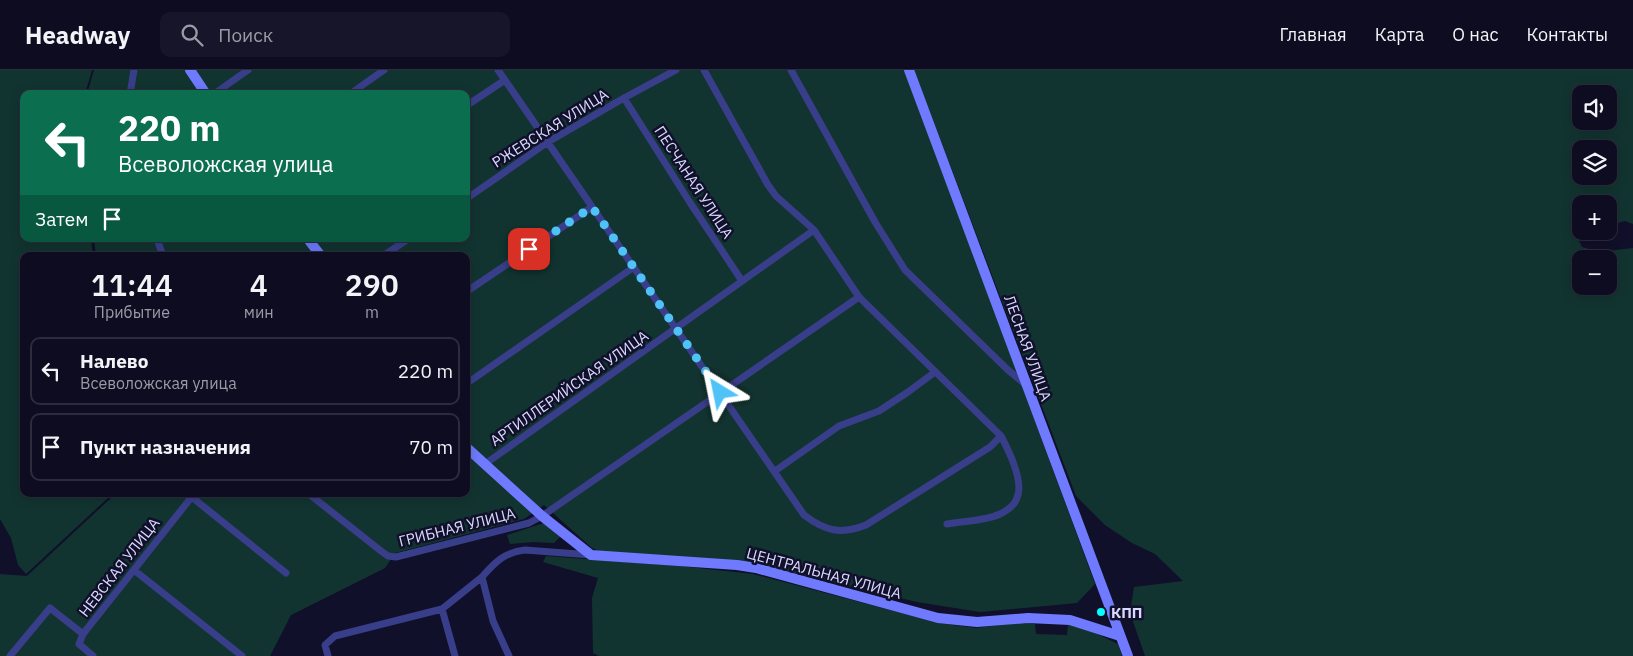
<!DOCTYPE html>
<html lang="ru">
<head>
<meta charset="utf-8">
<style>
	:root { --surface:#0d0c20; --page:#161529; --text:#f1f3f6; --muted:#9a9ba5; --line:#2d2c3e }
	body { margin:0; font-family:"IBM Plex Sans",sans-serif; background:var(--page); color:var(--text); height:100vh; display:flex; flex-direction:column; font-size:19px; white-space:nowrap }
	* { box-sizing:border-box; margin:0 }
	p { font-size:16px; color:var(--muted) }
	.icon { flex:none; width:28px; height:28px; fill:none; stroke:currentColor; stroke-width:2; stroke-linecap:round; stroke-linejoin:round }
	.map { position:relative; flex:1; overflow:hidden }
	.side { position:absolute; left:20px; top:182px; width:450px; height:245px; display:flex; flex-direction:column; background:var(--surface); border-radius:10px; box-shadow:0 2px 12px #0003,0 0 0 1px var(--line) }
	.side>* { flex:none }
	.banner { position:absolute; left:20px; top:20px; width:450px; height:152px; border-radius:10px; box-shadow:0 2px 12px #0003,0 0 0 1px var(--line); background:#0b6e4f; color:#fff; overflow:hidden }
	.controls { position:absolute; left:1572px; top:15px; display:grid; gap:10px }
	.controls a { display:grid; place-items:center; width:45px; height:45px; border-radius:10px; background:var(--surface); box-shadow:0 2px 12px #0003,0 0 0 1px var(--line); font-size:25px }
	.pin { position:absolute; display:grid; place-items:center; width:42px; height:42px; color:#fff; margin:-21px; border-radius:10px; box-shadow:0 2px 8px #0006 }
	.me { position:absolute; width:55px; margin:-28px; rotate:325deg; stroke-linejoin:round; filter:drop-shadow(0 0 4px #0008) }
	.turn { display:flex; align-items:center; gap:18px; height:105px; padding:0 15px; font-size:22px }
	.turn .icon { width:65px; height:65px; stroke-width:2.5 }
	.turn b { display:block; font-size:35px; line-height:42px }
	.then { display:flex; align-items:center; height:48px; padding:0 15px; background:#0003; gap:10px; font-size:19px }
	.eta { display:flex; justify-content:space-evenly; align-items:center; height:85px; text-align:center }
	.eta b { font-size:30px; font-weight:600; line-height:35px }
	ul { padding:0; list-style:none }
	li { display:flex; align-items:center; gap:15px; height:68px; margin:0 10px 8px; padding:0 5px; border:2px solid var(--line); border-radius:10px }
	li div { flex:1 }
	li b { display:block; font-size:19px }
	li em { font-style:normal }
	header { display:flex; align-items:center; gap:30px; box-sizing:border-box; height:70px; padding:0 25px; background:var(--surface); border-bottom:1px solid var(--line) }
	header strong { font-size:24px }
	nav { display:flex; gap:28px; margin-inline-start:auto; font-size:18px }
	.search { width:350px; height:45px; background:var(--page); display:flex; align-items:center; gap:12px; box-sizing:border-box; padding:0 18px; border-radius:10px; color:var(--muted); font-size:19px }
	.map>svg:first-child { display:block }
	.green { fill:#123430; fill-rule:evenodd }
	.lines { fill:none; stroke-linecap:round; stroke-linejoin:round }
	.street { stroke:#393e8a; stroke-width:7 }
	.secondary { stroke:#6f7aff; stroke-width:10 }
	.route { stroke:#4fc3f7; stroke-width:9; stroke-dasharray:0 16.2 }
	.poi-dot { fill:#04ffff; stroke:#11102a; stroke-width:2 }
	.labels { text-anchor:middle; dominant-baseline:central; stroke-width:5; stroke-linejoin:round; paint-order:stroke }
	.street-label { font-size:15px; fill:#d9d8ff; stroke:#11102a }
	.poi-label { font-size:15px; font-weight:bold; fill:#d9d8ff; stroke:#11102a; text-anchor:start }
</style>
</head>
<body>
<header>
<strong>Headway</strong>
<div class="search"><svg class="icon" aria-label="search" viewBox="0 0 24 24"><circle cx="10" cy="10" r="6"/><path d="M15 15l6 6"/></svg>Поиск</div>
<nav><a>Главная</a><a>Карта</a><a>О нас</a><a>Контакты</a></nav>
</header>
<div class="map">
<svg width="1633" height="586" viewBox="0 0 1633 586">
	<rect width="100%" height="100%" fill="#11102a"/>
	<path class="green" d="M0,0H92L85,24H24V169H91L93,186H24V424H109V427L26,504L18,495L11,468L0,449Z
		M94,0H906L1095,514L1077,533L980,542L917,532L756,494L604,483L592,478L544,435L524,449L395,483L385,498L291,545L270,586H0V504L27,506L111,428V424H466V186H96L94,169H466V24H87Z
		M914,0H1633V154L1625,151L1618,153L1609,149V134H1581V161H1583L1578,168L1582,177L1599,182L1633,178V586H1145L1130,543L1134,517L1183,511L1155,484L1132,473L1105,455L1076,426ZM1581,24H1609V51H1581ZM1581,79H1609V106H1581ZM1581,189H1609V216H1581Z
		M547,452L561,466L554,473L533,472L510,474L507,465Z
		M546,486L680,496L753,504L939,553L976,558L1019,553L1035,554L1036,564L1067,565L1068,553L1085,558L1118,574L1122,586H599L593,583L592,528L598,508L543,492Z"/>
	<g class="lines">
		<path class="street" d="M498,0L804,445C825,461 841,465 866,455L990,377L1001,366L859,227L814,160L776,126L768,115L704,0
			M791,0L875,152L905,200L1008,300L1025,314
			M130,24L134,0
			M214,24L248,0
			M350,24L384,0
			M624,28L689,131L742,211
			M466,36L505,10
			M466,129L548,72L624,28L676,0
			M157,169L163,186
			M383,186L408,169
			M466,222L592,137
			M466,314L634,197
			M485,394L814,160
			M775,401L839,356L879,341L908,322L935,302
			M188,424L286,503
			M309,424L381,481L388,486L396,487L529,453L542,446L859,227
			M947,454C964,451 985,451 1000,444C1006,441 1015,435 1017,428C1024,412 1009,381 1001,366
			M134,500L242,586
			M10,586L50,538L83,564
			M93,586L79,574L83,564L194,424
			M328,586L325,575L335,566L442,539
			M455,586L442,539L482,507
			M509,586L493,551L482,507C495,492 505,482 525,480L591,485"/>
		<path class="secondary" d="M190,0L206,24
			M909,0L1128,586
			M308,169L321,186
			M466,377L542,446L591,485L737,495L756,498L938,548L977,552L1028,548L1070,550L1120,566"/>
	</g>
	<g class="lines">
		<path class="route" d="M529,179L592,137L720,322"/>
	</g>
	<circle class="poi-dot" cx="1101" cy="542" r="5"/>
	<g class="labels">
		<g class="street-label">
			<text transform="translate(550 58) rotate(-32)">РЖЕВСКАЯ УЛИЦА</text>
			<text transform="translate(694 112) rotate(57)">ПЕСЧАНАЯ УЛИЦА</text>
			<text transform="translate(1028 278) rotate(70)">ЛЕСНАЯ УЛИЦА</text>
			<text transform="translate(569 318) rotate(-35)">АРТИЛЛЕРИЙСКАЯ УЛИЦА</text>
			<text transform="translate(457 457) rotate(-14)">ГРИБНАЯ УЛИЦА</text>
			<text transform="translate(119 497) rotate(-52)">НЕВСКАЯ УЛИЦА</text>
			<text transform="translate(824 503) rotate(15)">ЦЕНТРАЛЬНАЯ УЛИЦА</text>
		</g>
		<g class="poi-label">
			<text x="1111" y="542">КПП</text>
		</g>
	</g>
</svg>
<div class="controls">
<a><svg class="icon" aria-label="sound" viewBox="0 0 24 24"><path d="M4 9h4l5-4v14l-5-4H4zM17 9q2 3 0 6"/></svg></a>
<a><svg class="icon" aria-label="layers" viewBox="0 0 24 24"><path d="M12 4l9 5-9 5-9-5zM3 14l9 5 9-5"/></svg></a>
<a>+</a>
<a>−</a>
</div>
<div class="pin" style="left:529px;top:179px;background:#d93025"><svg class="icon" aria-label="arrive" viewBox="0 0 24 24"><path d="M6 21V4h12l-3 4 3 4H6"/></svg></div>
<svg class="me" style="left:720px;top:322px" viewBox="-20 -20 40 40"><path d="M0-17L14 15 0 8-14 15z" fill="#4fc3f7" stroke="#fff" stroke-width="4"/></svg>
<div class="banner">
<div class="turn"><svg class="icon" aria-label="left" viewBox="0 0 24 24"><path d="M17 20v-9H6M10 6l-5 5 5 5"/></svg><div><b>220 m</b>Всеволожская улица</div></div>
<div class="then">Затем<svg class="icon" aria-label="arrive" viewBox="0 0 24 24"><path d="M6 21V4h12l-3 4 3 4H6"/></svg></div>
</div>
<section class="side">
<div class="eta">
<div><b>11:44</b><p>Прибытие</p></div>
<div><b>4</b><p>мин</p></div>
<div><b>290</b><p>m</p></div>
</div>
<ul>
<li><svg class="icon" aria-label="left" viewBox="0 0 24 24"><path d="M17 20v-9H6M10 6l-5 5 5 5"/></svg><div><b>Налево</b><p>Всеволожская улица</p></div><em>220 m</em></li>
<li><svg class="icon" aria-label="arrive" viewBox="0 0 24 24"><path d="M6 21V4h12l-3 4 3 4H6"/></svg><div><b>Пункт назначения</b></div><em>70 m</em></li>
</ul>
</section>
</div>
</body>
</html>
